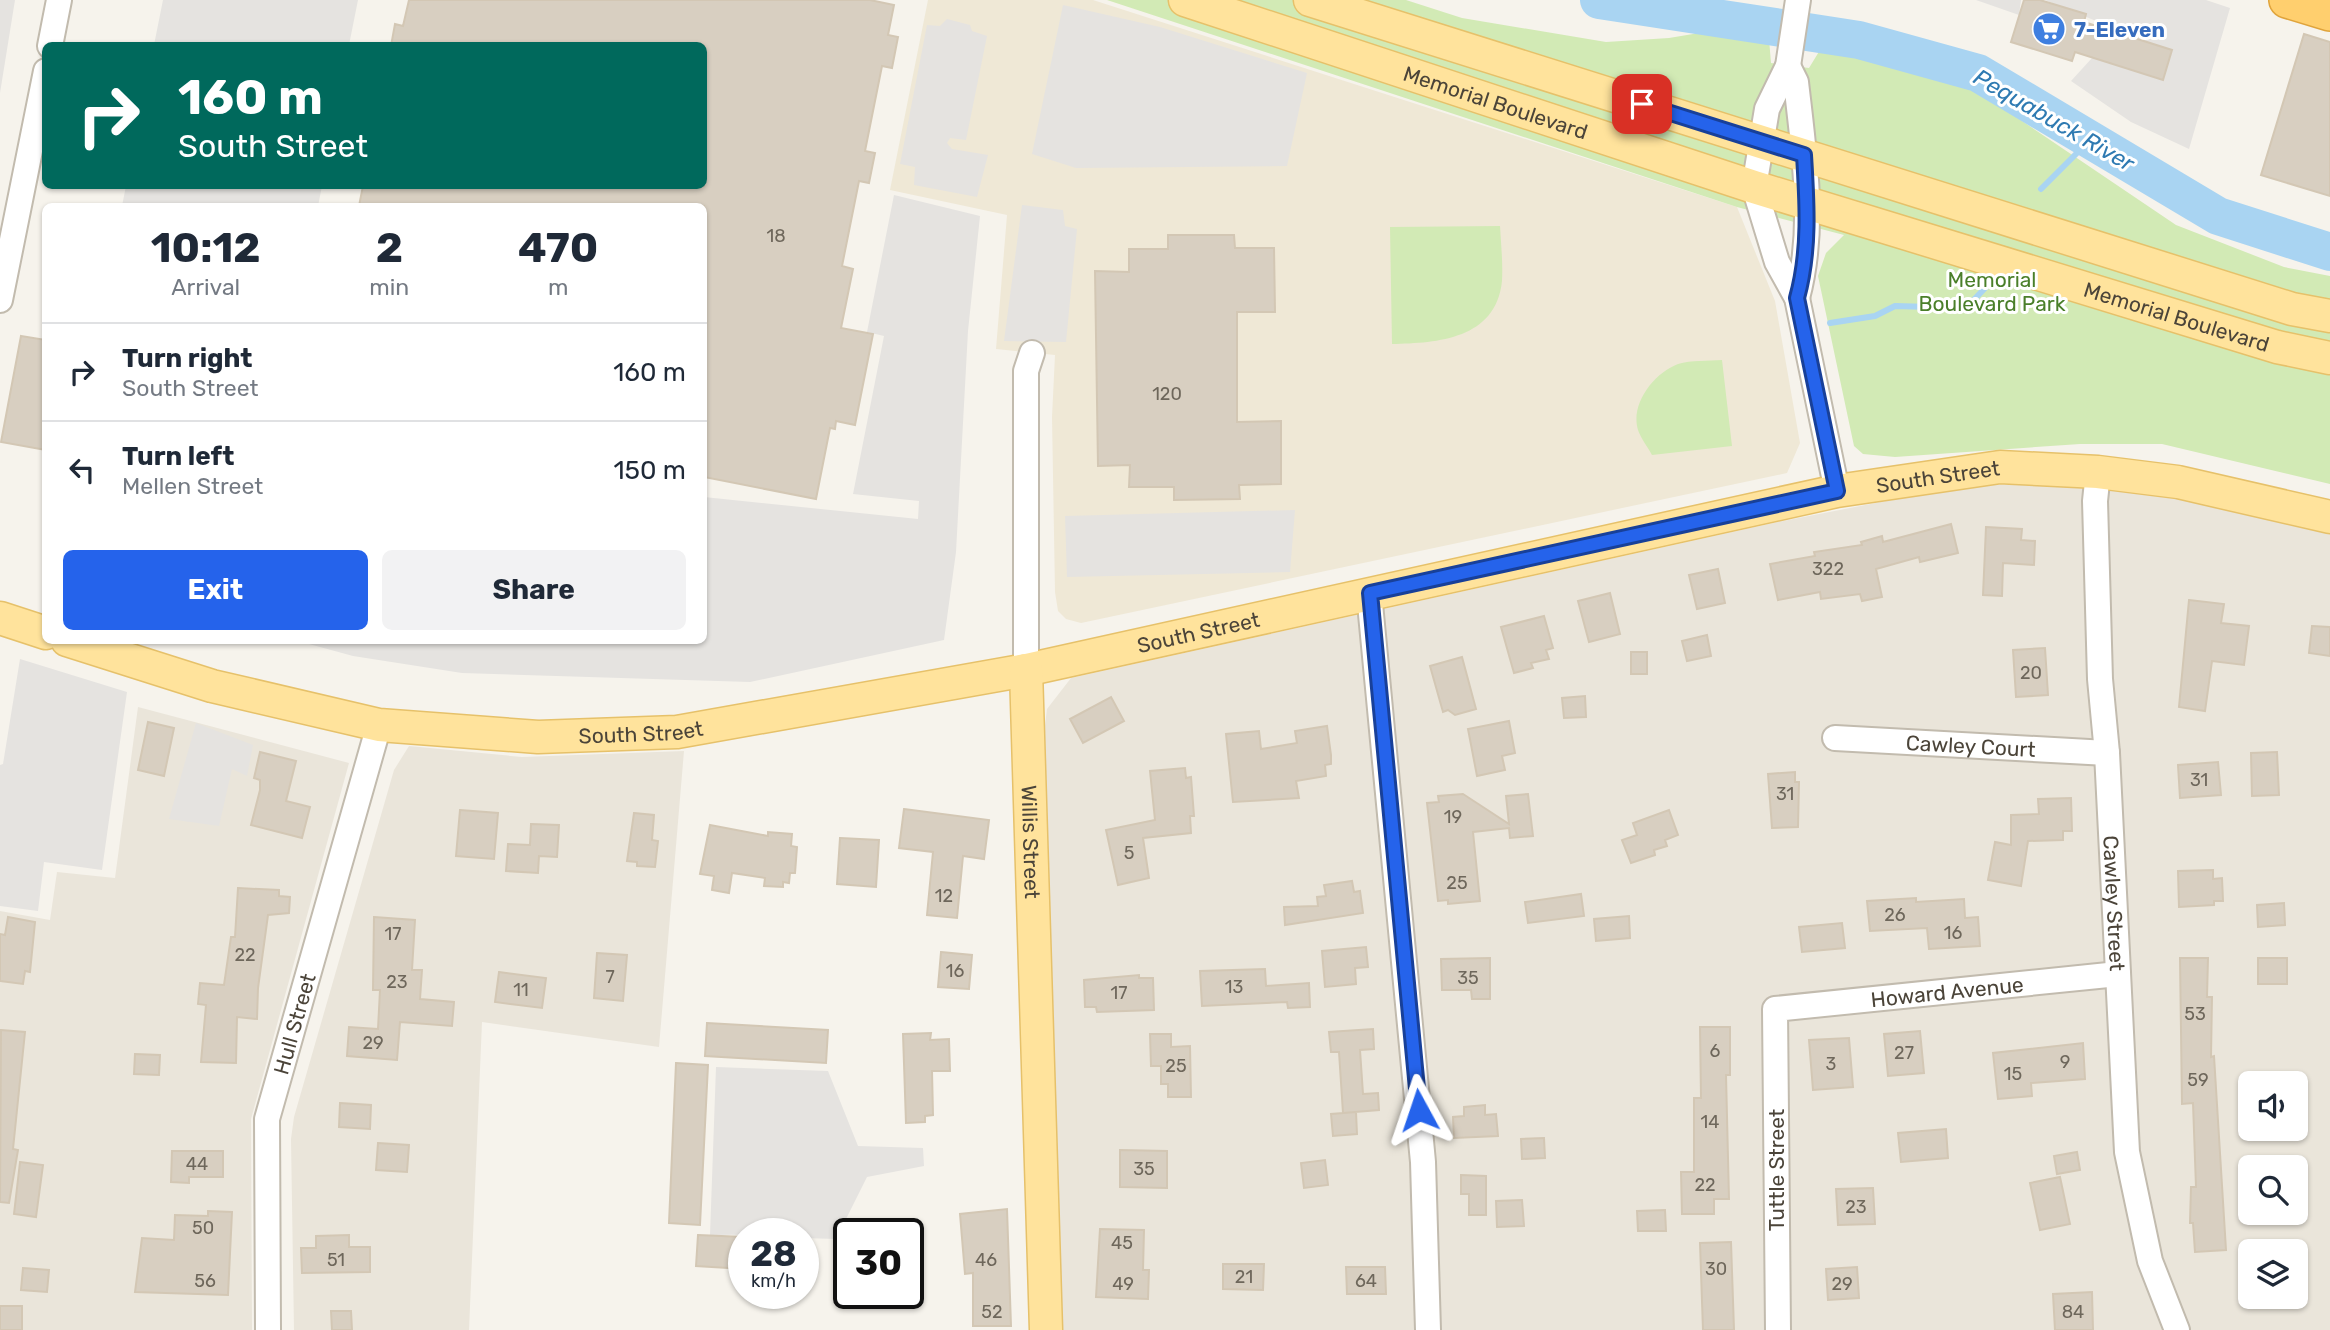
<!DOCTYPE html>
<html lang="en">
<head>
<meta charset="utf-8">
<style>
	:root { --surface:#fff; --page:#f2f2f3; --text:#1f2937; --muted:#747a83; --line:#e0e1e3; --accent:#2563eb }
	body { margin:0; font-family:Rubik,sans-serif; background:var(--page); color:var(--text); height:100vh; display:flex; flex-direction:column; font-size:26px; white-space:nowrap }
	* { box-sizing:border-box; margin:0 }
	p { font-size:23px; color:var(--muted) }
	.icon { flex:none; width:38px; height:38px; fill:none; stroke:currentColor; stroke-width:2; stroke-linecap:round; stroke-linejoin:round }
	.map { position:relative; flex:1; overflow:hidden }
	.side { position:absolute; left:42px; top:203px; width:665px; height:441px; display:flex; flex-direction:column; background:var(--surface); border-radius:10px; box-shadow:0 2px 5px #0004 }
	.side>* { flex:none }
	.banner { position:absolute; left:42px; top:42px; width:665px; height:147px; border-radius:10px; box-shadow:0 2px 5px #0004; background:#00695c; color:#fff; overflow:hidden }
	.buttons { position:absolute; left:2238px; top:1071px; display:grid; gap:14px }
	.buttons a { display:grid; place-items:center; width:70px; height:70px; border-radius:10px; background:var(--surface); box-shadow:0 2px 5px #0004; font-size:35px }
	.speed { position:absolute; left:728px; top:1218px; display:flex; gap:14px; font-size:35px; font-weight:700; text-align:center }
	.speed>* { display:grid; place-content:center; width:91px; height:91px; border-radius:50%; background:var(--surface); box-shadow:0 2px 5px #0004; line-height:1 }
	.speed small { font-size:18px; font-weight:400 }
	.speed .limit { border:4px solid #111; border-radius:10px; background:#fff; color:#111 }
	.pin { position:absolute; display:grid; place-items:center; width:60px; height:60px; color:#fff; margin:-30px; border-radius:14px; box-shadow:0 4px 10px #0006 }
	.me { position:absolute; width:77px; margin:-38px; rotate:355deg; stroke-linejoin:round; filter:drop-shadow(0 0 5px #0008) }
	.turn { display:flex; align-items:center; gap:24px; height:147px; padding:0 21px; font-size:32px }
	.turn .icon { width:91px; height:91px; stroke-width:2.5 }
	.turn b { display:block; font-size:49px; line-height:60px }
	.eta { display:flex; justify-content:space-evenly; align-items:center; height:119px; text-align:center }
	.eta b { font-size:42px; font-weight:700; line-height:49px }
	.button { display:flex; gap:14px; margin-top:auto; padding:14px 21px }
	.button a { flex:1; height:80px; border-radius:10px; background:var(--accent); color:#fff; font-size:28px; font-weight:700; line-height:80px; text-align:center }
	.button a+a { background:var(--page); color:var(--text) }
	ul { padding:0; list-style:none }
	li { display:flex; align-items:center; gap:21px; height:98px; padding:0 21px; border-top:2px solid var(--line) }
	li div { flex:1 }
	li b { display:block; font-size:26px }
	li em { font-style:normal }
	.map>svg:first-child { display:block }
	.residential { fill:#eae5da; fill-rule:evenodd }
	.education { fill:#efe8d6 }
	.green { fill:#d2eab5 }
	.parking { fill:#e5e3e0 }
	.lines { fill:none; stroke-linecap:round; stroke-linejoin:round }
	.stream { stroke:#a9d4f2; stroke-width:6 }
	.river { stroke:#a9d4f2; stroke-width:38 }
	.building { fill:#d8cfc1; stroke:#d3c7b4; stroke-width:2 }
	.minor-casing { stroke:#c2bbae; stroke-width:28 }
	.major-casing { stroke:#e6c16a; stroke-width:35 }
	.highway-casing { stroke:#e0a43c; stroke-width:38 }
	.minor { stroke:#fff; stroke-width:24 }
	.major { stroke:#ffe39c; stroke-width:32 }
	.highway { stroke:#ffcf6e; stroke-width:35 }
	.route-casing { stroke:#184099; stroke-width:18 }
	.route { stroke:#2563eb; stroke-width:12 }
	.labels { text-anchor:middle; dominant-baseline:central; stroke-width:6; stroke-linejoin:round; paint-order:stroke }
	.number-label { font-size:18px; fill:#6e675b }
	.shop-label { font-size:21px; font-weight:bold; fill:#366cbe; stroke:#fff; text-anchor:start }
	.street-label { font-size:21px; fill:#4b4439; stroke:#fff }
	.park-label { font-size:21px; fill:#4a7f2a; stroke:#fff }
	.water-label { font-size:23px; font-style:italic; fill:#2e7ab2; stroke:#fff }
</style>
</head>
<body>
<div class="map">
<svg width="2330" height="1330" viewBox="0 0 2330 1330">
	<rect width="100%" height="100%" fill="#f6f3ec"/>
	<path class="residential" d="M2062,483L2178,494L2330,531V1330H1059L1040,766L1047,709L1071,678L1778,522L1963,486ZM2250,1083H2296V1129H2250ZM2250,1167H2296V1213H2250ZM2250,1251H2296V1297H2250Z
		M138,707L349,763L251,1119L252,1330H0V911L50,920L57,872L115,878Z
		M409,746L522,757L684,751L659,1047L482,1022L469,1330H294L291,1139L294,1117L394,770Z"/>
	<path class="education" d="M928,0H1093L1737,207L1775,301L1800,443L1787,473L1081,623L1066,619L1058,611L1055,592L1052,417L1055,355L996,349L1007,215L890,190Z"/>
	<path class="green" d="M1107,0H1406L1462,18L1606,42L1669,38L1717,30L1769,39L1771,63L1809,68L1820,50L1937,74L1988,98L2176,225L2284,267L2330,276V484L2162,444H2080L1895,457L1863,454L1854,446L1818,276L1826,253L1844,235L1737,207Z
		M1500,226C1501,244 1503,263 1502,281C1496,339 1438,343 1392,344L1390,227Z
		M1722,360L1732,446L1652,455C1648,447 1641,439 1638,430C1630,404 1654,373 1678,364C1691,360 1708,361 1722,360Z"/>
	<path class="parking" d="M0,0H15L0,93Z
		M163,0H358L349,45H154Z
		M1976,0H2021L2019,15Z
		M2045,0H2206L2230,8L2189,149L2131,122L2071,81L2092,58L2163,79L2172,50L2102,28L2101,23Z
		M1063,5L1160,27L1307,73L1287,166L1076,168L1032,154Z
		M947,19L970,25L972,31L987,36L966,140L950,138L947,143L952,149L988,155L977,197L914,185L915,167L900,164L927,25L940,26Z
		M126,186H322L318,206H122Z
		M894,195L980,216L968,331L956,552L944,640L750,682L462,673L353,656L298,641L704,640V497L918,519L919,501L853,494L884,336L867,332Z
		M1022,205L1063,210L1065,226L1077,229L1066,342L1004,341Z
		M1295,510L1290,572L1067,577L1065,516Z
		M20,659L127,692L102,870L44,862L38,911L0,906V765L3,764Z
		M196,723L253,745L247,776L232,769L219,826L169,819Z
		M716,1067L828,1071L858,1146L923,1148L924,1166L867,1177L836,1239L803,1238V1234L710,1235Z"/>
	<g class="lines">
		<path class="stream" d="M2041,189L2090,140
			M1830,323L1875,316L1895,306L1966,308L1986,287"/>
		<path class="river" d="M1599,0L1859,40L1978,73L2218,216L2330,252"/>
	</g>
	<path class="building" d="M409,0H870L894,5L888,35L898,37L892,68L882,66L865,151L875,153L869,183L859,181L842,266L853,269L841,328L873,334L855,425L836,421L835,429L830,428L816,499L704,477V206H359L363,186H704V46H391L395,24L403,26Z
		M2024,0H2040L2086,14L2084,22L2172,50L2163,80L2075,52L2072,61L2011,42Z
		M2304,34L2330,42V196L2261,175Z
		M1168,235H1234L1235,248H1274L1275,312H1237V422L1281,421V484L1239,485L1240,499L1174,500V487H1129L1130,465L1098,466L1095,271L1129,272V249H1168Z
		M21,336L46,340V450L1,442Z
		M1951,524L1958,553L1920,562L1919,557L1876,569L1882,597L1862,601L1860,594L1821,599L1820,592L1778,600L1770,564L1815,556L1814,552L1862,545L1861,542L1882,536L1883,542Z
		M1986,527L2022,529L2021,540L2035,541L2034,565L2003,563L2002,596L1983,595Z
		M1718,569L1725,603L1697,609L1689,575Z
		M1610,593L1620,634L1589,642L1578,601Z
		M2189,600L2224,604L2221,623L2249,626L2244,665L2212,661L2205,711L2179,707Z
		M1544,616L1553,648L1546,650L1549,659L1531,663L1533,668L1514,673L1501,627Z
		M2312,626L2330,627V656L2309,653Z
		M1707,635L1711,656L1687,661L1682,641Z
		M2045,648L2048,695L2016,697L2013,650Z
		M1631,652H1647V674H1631Z
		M1462,657L1476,709L1455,715L1448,710L1443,712L1430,666Z
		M1585,696L1586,717L1564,718L1562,698Z
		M1111,697L1124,721L1083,743L1070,719Z
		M1509,721L1515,753L1502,756L1505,770L1477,776L1468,729Z
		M148,722L174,728L164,776L138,770Z
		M1327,726L1331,755V764L1325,765L1326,776L1296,781L1299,798L1233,802L1226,734L1259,731L1261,749L1297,743L1295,731Z
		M260,752L296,761L286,801L310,807L302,838L251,825L260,790V780L254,778Z
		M2277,752L2279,795L2252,796L2251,753Z
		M2218,762L2221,795L2180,798L2178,765Z
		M1185,768L1186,778L1191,777L1194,816H1190L1191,833L1143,838L1149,878L1118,885L1106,830L1155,820L1150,771Z
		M1795,772V782H1799L1798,827L1772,828L1768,774Z
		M1463,794L1509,824L1506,796L1528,794L1533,836L1510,838L1509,828L1473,832L1480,901L1448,904V900L1438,901L1427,803L1439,802L1438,796Z
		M2071,798L2072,831H2063V840L2028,841L2021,886L1988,880L1995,842L2011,845V815L2039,814L2038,799Z
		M904,809L989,820L984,859L963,856L957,918L927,915L933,852L899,848Z
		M460,810L498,813L494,859L456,856Z
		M1669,810L1678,835L1665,840L1667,846L1654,850L1655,855L1631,863L1622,840L1637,835L1633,823Z
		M634,813L654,815L652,840L658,841L655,867L637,866V862L627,861Z
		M531,824L559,825L557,857L539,856L538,873L506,871L508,844L530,845Z
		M710,825L768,836V832L792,834L791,846L797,847L795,873H790L789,883L783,882V887L764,886L765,878L732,873L729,893L712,890L714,876L700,874Z
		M840,838L879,840L876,887L837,884Z
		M2213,870V879L2222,878L2223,901H2214V905L2179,907L2178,871Z
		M1352,881L1354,892L1360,891L1363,913L1285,925L1284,907L1318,906L1317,897L1326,896L1324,885Z
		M238,888L279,890V896L290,897L289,913L268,915L258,988L257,1019L237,1017L236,1063L201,1062L206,1005L198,1004L200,983L224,985L231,937H235Z
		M1581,894L1584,916L1528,923L1525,902Z
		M1916,898V902L1964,899L1965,918L1978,917L1980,946L1929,949L1927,928L1870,931L1867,901Z
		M2284,903L2285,925L2258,927L2257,905Z
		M1629,916L1630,938L1596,941L1594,919Z
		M8,917L35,922L30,972L25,971L23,984L0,981V934L5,935Z
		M374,917L415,920L412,970H422L420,999L454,1002L452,1026L400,1022L397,1060L347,1056L349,1027L378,1029L380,990H373Z
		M1842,923L1845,948L1802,952L1799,927Z
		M1366,947L1368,967L1355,968L1356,984L1325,987L1322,951Z
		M941,952L972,955L969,989L938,987Z
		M597,953L627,955L623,1001L594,998Z
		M1490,958V999H1472L1471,990H1442L1441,959Z
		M2180,958H2208L2207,997H2212L2211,1057L2214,1056L2226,1250L2195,1252L2193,1223H2190L2191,1187H2196L2193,1103L2182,1104Z
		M2258,958H2287V984H2258Z
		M1265,969L1266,986L1309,983L1310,1007L1288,1008L1287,1002L1202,1006L1200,971Z
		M499,972L546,978L542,1008L495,1002Z
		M1139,975V978H1153L1154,1010L1097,1012L1096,1007H1085L1084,980Z
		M707,1023L828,1030L826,1063L705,1056Z
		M1700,1027H1730V1075H1726L1729,1199H1714V1214H1682L1681,1172H1694V1098H1701Z
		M1373,1029L1374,1049L1360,1050L1363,1094L1378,1093L1379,1110L1343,1113L1339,1052H1331L1329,1032Z
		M1,1030L25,1032L13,1149L18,1150L9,1203L0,1202Z
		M1920,1031L1924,1073L1888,1076L1884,1034Z
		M931,1033L930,1040L949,1039L950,1071H932L933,1115L925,1116V1122L906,1123L903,1034Z
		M1150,1034H1171V1047L1190,1046L1191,1097H1168V1084H1161V1066H1151Z
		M1849,1038L1853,1087L1813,1090L1809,1040Z
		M2083,1043L2085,1079L2031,1083L2032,1096L1998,1099L1993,1053Z
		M135,1054L160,1055L159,1075L134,1074Z
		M676,1063L708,1065L700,1225L669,1223Z
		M340,1103L371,1105L370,1129L339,1127Z
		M1485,1105V1115L1496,1114L1498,1136L1454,1138L1453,1117L1464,1116V1107Z
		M1356,1112L1357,1134L1333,1136L1331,1114Z
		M1946,1129L1948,1158L1901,1162L1898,1133Z
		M1544,1138L1545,1158L1522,1159L1521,1139Z
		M378,1143L409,1145L407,1172L376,1170Z
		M1120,1150L1167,1151V1188L1120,1187Z
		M172,1151H223V1177H189V1183L171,1182Z
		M2077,1152L2080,1170L2057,1174L2054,1156Z
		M1325,1160L1328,1185L1304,1188L1301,1163Z
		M20,1162L43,1165L36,1217L14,1214Z
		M1461,1175L1486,1176V1215H1469V1194H1461Z
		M2060,1177L2070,1224L2040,1230L2030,1183Z
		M1873,1188L1875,1224L1838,1225L1836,1189Z
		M1522,1200L1524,1226L1497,1227L1496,1201Z
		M1007,1209L1011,1326H973V1273L965,1274L960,1214Z
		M1665,1210L1666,1231H1638L1637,1211Z
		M208,1211L232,1212L228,1295L135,1292L142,1238L174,1240L175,1215L208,1216Z
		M1100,1229L1144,1230L1143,1270H1149L1148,1299L1096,1297Z
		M349,1235V1247H370V1272L302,1273L301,1248H316V1236Z
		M698,1235L744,1237V1269L696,1266Z
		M1731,1242L1734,1330H1703L1700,1243Z
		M1223,1264H1264L1263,1290L1223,1289Z
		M1346,1267H1385L1386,1294H1347Z
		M1857,1267L1859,1298L1828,1300L1826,1269Z
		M23,1268L49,1270L47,1292L21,1290Z
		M2092,1292L2093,1330H2055L2053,1294Z
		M0,1306H22V1330H0Z
		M331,1311H351L352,1330H332Z"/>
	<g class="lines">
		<defs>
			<g id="minor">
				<path d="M1798,0L1788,66L1767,109L1754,187L1777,262L1797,298L1837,491"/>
				<path d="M50,46L59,0"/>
				<path d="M1788,66L1796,82C1804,153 1816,227 1797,298"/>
				<path d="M0,300L46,71"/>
				<path id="s1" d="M2098,472L2095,501L2100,679L2107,753L2127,1152L2150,1261L2177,1330"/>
				<path d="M1369,593L1423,1162L1428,1330"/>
				<path d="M1026,670V371L1032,353"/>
				<path id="s2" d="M1835,738L2107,753"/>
				<path id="s3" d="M268,1330L267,1119L379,725"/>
				<path id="s4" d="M1778,1330L1775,1009L2118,974"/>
			</g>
			<g id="major">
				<path id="s5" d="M1185,0L1754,187L2277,347L2330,358"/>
				<path d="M1310,0L2292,309L2330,316"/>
				<path d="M0,618L46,633"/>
				<path id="s6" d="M67,640L212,686L379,725L538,737L677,732L1026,670L1837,491L2000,467L2098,472L2178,482L2330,517"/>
				<path id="s7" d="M1026,670L1046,1330"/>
			</g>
			<path id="highway" d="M2287,0L2330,13"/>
		</defs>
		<use href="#minor" class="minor-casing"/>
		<use href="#major" class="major-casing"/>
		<use href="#highway" class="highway-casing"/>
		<use href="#minor" class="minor"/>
		<use href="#major" class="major"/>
		<use href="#highway" class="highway"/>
	</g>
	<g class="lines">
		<defs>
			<path id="route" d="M1419,1110L1370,593L1837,491L1797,298C1810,251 1807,203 1804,155L1642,104"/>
		</defs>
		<use href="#route" class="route-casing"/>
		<use href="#route" class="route"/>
	</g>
	<defs>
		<symbol id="supermarket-disc" viewBox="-11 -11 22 22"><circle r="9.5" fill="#3f7fe0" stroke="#fff"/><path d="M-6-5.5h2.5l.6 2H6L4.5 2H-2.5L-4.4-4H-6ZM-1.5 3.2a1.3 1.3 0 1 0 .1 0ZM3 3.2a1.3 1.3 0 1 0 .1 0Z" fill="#fff"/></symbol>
	</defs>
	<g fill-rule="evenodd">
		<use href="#supermarket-disc" x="2030" y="10" width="38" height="38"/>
	</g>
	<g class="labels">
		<g class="number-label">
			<text x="776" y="236">18</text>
			<text x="1167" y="394">120</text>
			<text x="1828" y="569">322</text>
			<text x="2031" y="673">20</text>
			<text x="2199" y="780">31</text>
			<text x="1785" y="794">31</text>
			<text x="1453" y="817">19</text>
			<text x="1129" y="853">5</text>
			<text x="1457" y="883">25</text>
			<text x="944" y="896">12</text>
			<text x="1895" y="915">26</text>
			<text x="1953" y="933">16</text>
			<text x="393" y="934">17</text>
			<text x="245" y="955">22</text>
			<text x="955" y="971">16</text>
			<text x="610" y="977">7</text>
			<text x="1468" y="978">35</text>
			<text x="397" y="982">23</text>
			<text x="1234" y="987">13</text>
			<text x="521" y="990">11</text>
			<text x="1119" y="993">17</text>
			<text x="2195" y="1014">53</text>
			<text x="373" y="1043">29</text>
			<text x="1715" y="1051">6</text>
			<text x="1904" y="1053">27</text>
			<text x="2065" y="1062">9</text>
			<text x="1831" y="1064">3</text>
			<text x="1176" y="1066">25</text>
			<text x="2013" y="1074">15</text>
			<text x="2198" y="1080">59</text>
			<text x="1710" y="1122">14</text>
			<text x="197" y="1164">44</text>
			<text x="1144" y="1169">35</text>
			<text x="1705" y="1185">22</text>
			<text x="1856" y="1207">23</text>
			<text x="203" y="1228">50</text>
			<text x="1122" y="1243">45</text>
			<text x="336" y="1260">51</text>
			<text x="986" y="1260">46</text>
			<text x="1716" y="1269">30</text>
			<text x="1244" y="1277">21</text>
			<text x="205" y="1281">56</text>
			<text x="1366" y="1281">64</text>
			<text x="1123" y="1284">49</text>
			<text x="1842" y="1284">29</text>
			<text x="992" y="1312">52</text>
			<text x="2073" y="1312">84</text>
		</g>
		<g class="shop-label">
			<text x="2074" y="29">7-Eleven</text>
		</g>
		<g class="street-label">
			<text stroke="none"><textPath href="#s5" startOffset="327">Memorial Boulevard</textPath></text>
			<text stroke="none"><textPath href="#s5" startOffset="1041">Memorial Boulevard</textPath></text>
			<text stroke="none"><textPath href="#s6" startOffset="1909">South Street</textPath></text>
			<text stroke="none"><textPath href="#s6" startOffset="1153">South Street</textPath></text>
			<text stroke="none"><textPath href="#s6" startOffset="586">South Street</textPath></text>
			<text stroke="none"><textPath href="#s2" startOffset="136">Cawley Court</textPath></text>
			<text stroke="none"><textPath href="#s7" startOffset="172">Willis Street</textPath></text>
			<text stroke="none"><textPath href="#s1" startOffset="432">Cawley Street</textPath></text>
			<text stroke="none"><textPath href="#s4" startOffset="494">Howard Avenue</textPath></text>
			<text stroke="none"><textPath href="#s3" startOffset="310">Hull Street</textPath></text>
			<text transform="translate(1776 1170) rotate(-90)">Tuttle Street</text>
		</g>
		<g class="park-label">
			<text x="1992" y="279">Memorial<tspan x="1992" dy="24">Boulevard Park</tspan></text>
		</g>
		<g class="water-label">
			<text transform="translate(2054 120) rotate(30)">Pequabuck River</text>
		</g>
	</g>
</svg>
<div class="buttons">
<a><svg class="icon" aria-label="sound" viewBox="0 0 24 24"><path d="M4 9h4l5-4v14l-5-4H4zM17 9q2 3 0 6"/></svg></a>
<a><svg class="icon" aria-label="search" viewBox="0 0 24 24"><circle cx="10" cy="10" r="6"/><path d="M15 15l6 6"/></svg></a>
<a><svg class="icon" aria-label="layers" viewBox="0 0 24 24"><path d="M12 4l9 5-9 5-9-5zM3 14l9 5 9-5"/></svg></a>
</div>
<div class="speed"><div>28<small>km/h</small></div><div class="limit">30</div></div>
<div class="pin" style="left:1642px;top:104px;background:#d93025"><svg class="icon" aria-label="arrive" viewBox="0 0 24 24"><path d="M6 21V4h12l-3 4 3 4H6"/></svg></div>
<svg class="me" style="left:1419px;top:1110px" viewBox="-20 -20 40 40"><path d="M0-17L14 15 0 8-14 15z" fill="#2563eb" stroke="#fff" stroke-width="4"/></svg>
<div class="banner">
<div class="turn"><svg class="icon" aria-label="right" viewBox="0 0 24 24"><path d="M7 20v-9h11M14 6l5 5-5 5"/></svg><div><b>160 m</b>South Street</div></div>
</div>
<section class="side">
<div class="eta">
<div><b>10:12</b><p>Arrival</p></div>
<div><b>2</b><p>min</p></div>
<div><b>470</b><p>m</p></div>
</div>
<ul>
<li><svg class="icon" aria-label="right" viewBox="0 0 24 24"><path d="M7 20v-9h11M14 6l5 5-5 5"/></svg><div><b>Turn right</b><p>South Street</p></div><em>160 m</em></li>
<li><svg class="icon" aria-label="left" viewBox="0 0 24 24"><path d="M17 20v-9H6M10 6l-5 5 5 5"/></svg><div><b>Turn left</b><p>Mellen Street</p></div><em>150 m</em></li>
</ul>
<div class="button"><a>Exit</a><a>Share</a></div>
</section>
</div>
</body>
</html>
